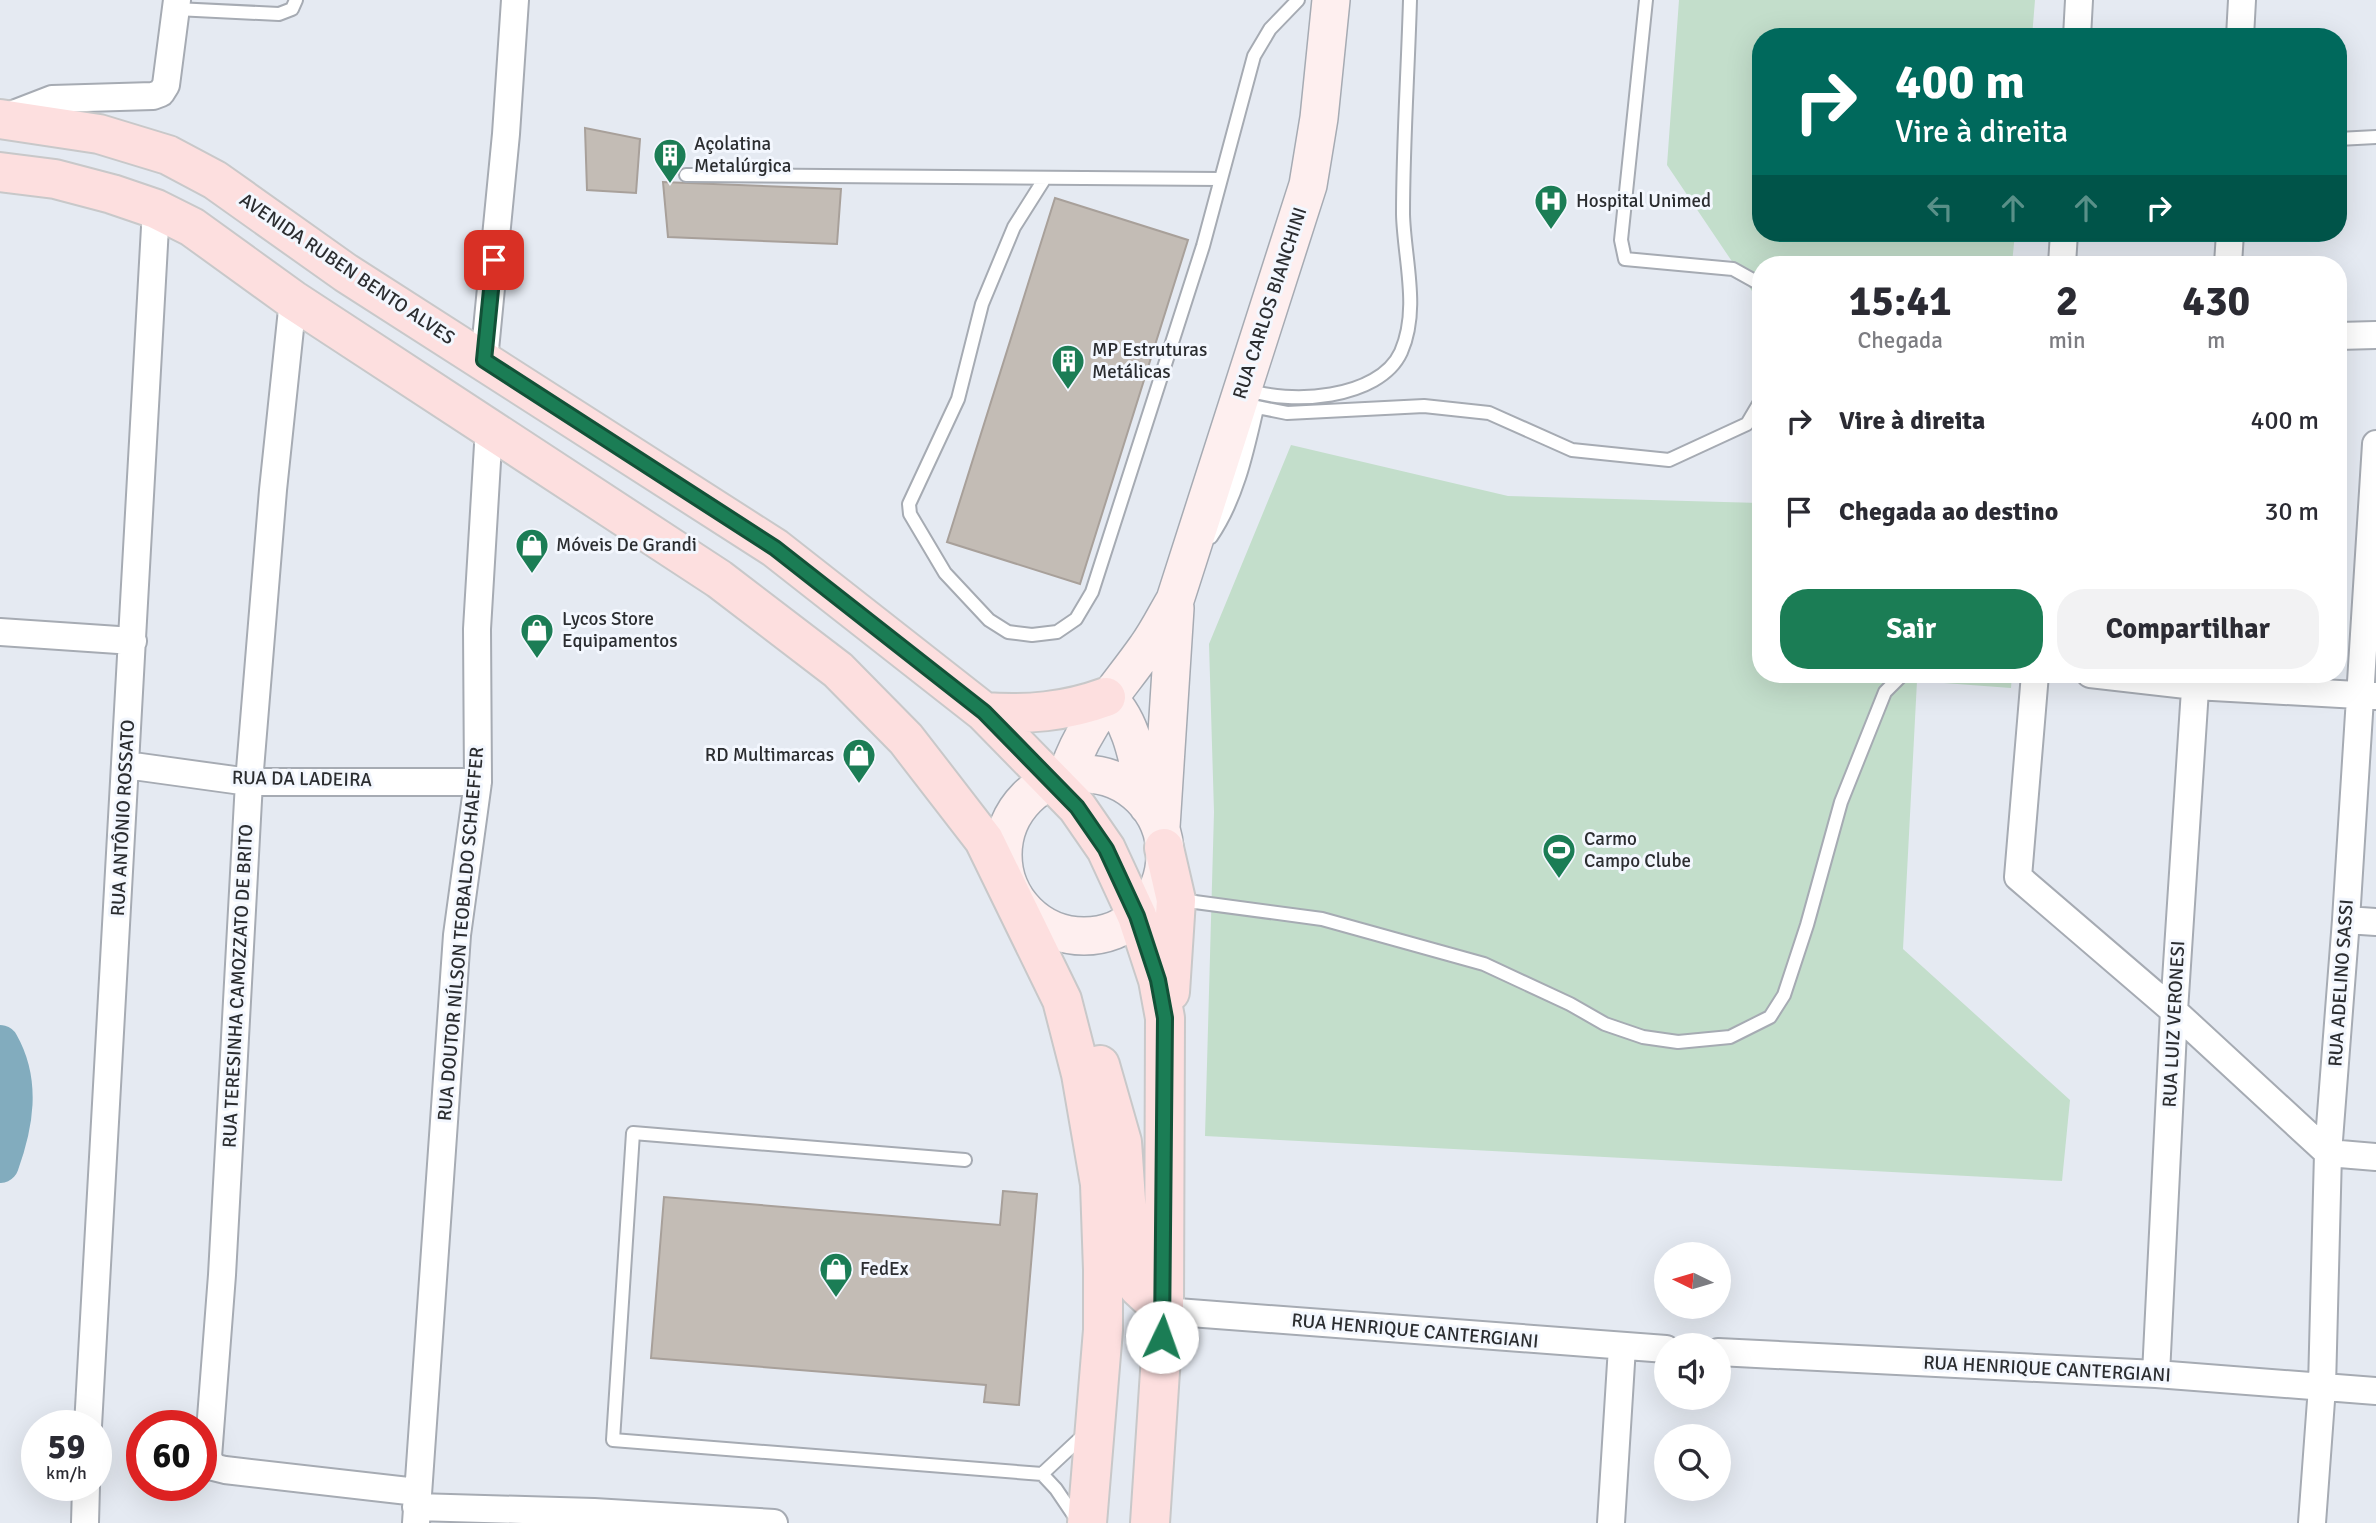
<!DOCTYPE html>
<html lang="pt">
<head>
<meta charset="utf-8">
<style>
	:root { --surface:#fff; --page:#f2f2f3; --text:#2b2b33; --muted:#7c7c81; --accent:#1b7d55 }
	body { margin:0; font-family:Signika,sans-serif; background:var(--page); color:var(--text); height:100vh; display:flex; flex-direction:column; font-size:26px; white-space:nowrap }
	* { box-sizing:border-box; margin:0 }
	p { font-size:23px; color:var(--muted) }
	.icon { flex:none; width:38px; height:38px; fill:none; stroke:currentColor; stroke-width:2; stroke-linecap:round; stroke-linejoin:round }
	.map { position:relative; flex:1; overflow:hidden }
	.drawer { position:absolute; left:1752px; top:256px; width:595px; height:427px; display:flex; flex-direction:column; background:var(--surface); border-radius:28px; box-shadow:0 7px 28px #0002 }
	.drawer>* { flex:none }
	.guide { position:absolute; left:1752px; top:28px; width:595px; height:214px; border-radius:28px; box-shadow:0 7px 28px #0002; background:#00695c; color:#fff; overflow:hidden }
	.needle { width:46px; rotate:275deg }
	.fabs { position:absolute; left:1654px; top:1242px; display:grid; gap:14px }
	.fabs a { display:grid; place-items:center; width:77px; height:77px; border-radius:50%; background:var(--surface); box-shadow:0 7px 28px #0002; font-size:35px }
	.speed { position:absolute; left:21px; top:1410px; display:flex; gap:14px; font-size:35px; font-weight:700; text-align:center }
	.speed>* { display:grid; place-content:center; width:91px; height:91px; border-radius:50%; background:var(--surface); box-shadow:0 7px 28px #0002; line-height:1 }
	.speed small { font-size:18px; font-weight:400 }
	.speed .limit { border:10px solid #d22; background:#fff; color:#111 }
	.pin { position:absolute; display:grid; place-items:center; width:60px; height:60px; color:#fff; margin:-30px; border-radius:14px; box-shadow:0 4px 10px #0006 }
	.me { position:absolute; width:77px; margin:-38px; rotate:3deg; stroke-linejoin:round; filter:drop-shadow(0 0 5px #0008) }
	.turn { display:flex; align-items:center; gap:24px; height:147px; padding:0 28px; font-size:32px }
	.turn .icon { width:91px; height:91px; stroke-width:2.5 }
	.turn b { display:block; font-size:49px; line-height:60px }
	.lanes { display:flex; align-items:center; height:66px; padding:0 28px; background:#0003; justify-content:center; gap:35px; direction:ltr }
	.lanes .off { opacity:.35 }
	.eta { display:flex; justify-content:space-evenly; align-items:center; height:119px; text-align:center }
	.eta b { font-size:42px; font-weight:700; line-height:49px }
	.action { display:flex; gap:14px; margin-top:auto; padding:14px 28px }
	.action a { flex:1; height:80px; border-radius:28px; background:var(--accent); color:#fff; font-size:28px; font-weight:700; line-height:80px; text-align:center }
	.action a+a { background:var(--page); color:var(--text) }
	ul { padding:0; list-style:none }
	li { display:flex; align-items:center; gap:21px; height:91px; padding:0 28px }
	li div { flex:1 }
	li b { display:block; font-size:26px }
	li em { font-style:normal }
	.map>svg:first-child { display:block }
	.green { fill:#c3decb }
	.lines { fill:none; stroke-linecap:round; stroke-linejoin:round }
	.river { stroke:#82acbe; stroke-width:38 }
	.building { fill:#c3bcb5; stroke:#a8a09a; stroke-width:2 }
	.lane-casing { stroke:#a6abb3; stroke-width:16 }
	.street-casing { stroke:#a6abb3; stroke-width:30 }
	.secondary-casing { stroke:#a6abb3; stroke-width:40 }
	.primary-casing { stroke:#c8c8c9; stroke-width:42 }
	.lane { stroke:#fff; stroke-width:12 }
	.street { stroke:#fff; stroke-width:26 }
	.secondary { stroke:#feefef; stroke-width:37 }
	.primary { stroke:#fddfdf; stroke-width:38 }
	.route-casing { stroke:#125137; stroke-width:18 }
	.route { stroke:#1b7d55; stroke-width:12 }
	.labels { text-anchor:middle; dominant-baseline:central; stroke-width:6; stroke-linejoin:round; paint-order:stroke }
	.poi-label { font-size:19px; fill:#2b2d30; stroke:#f3f7fe; text-anchor:start }
	.street-label { font-size:19px; fill:#2b2d30; stroke:#f3f7fe }
</style>
</head>
<body>
<div class="map">
<svg width="2376" height="1523" viewBox="0 0 2376 1523">
	<rect width="100%" height="100%" fill="#e5eaf2"/>
	<path class="green" d="M1679,0H2035L2032,37H1760V233H2015L2012,264H1760V303L1667,165Z
		M1291,445L1508,496L1760,503V674H2012L2011,688L1917,681L1903,949L2070,1100L2062,1181L1205,1136L1214,812L1209,644Z"/>
	<g class="lines">
		<path class="river" d="M0,1044C22,1083 14,1125 0,1164"/>
	</g>
	<path class="building" d="M585,128L640,139L636,193L587,190Z
		M663,182L841,189L837,244L668,237Z
		M1055,198L1188,240L1080,584L947,542Z
		M1003,1191L1037,1194L1019,1405L984,1402L986,1385L651,1358L664,1197L1000,1225Z"/>
	<g class="lines">
		<defs>
			<path id="lane" d="M1646,0L1621,240L1625,259L1733,269L1760,284
				M176,9L279,14L292,9L296,0
				M2338,139L2376,137
				M686,175L1220,179
				M1045,178L1014,227L982,304L958,399L909,504L910,514L945,573L989,620L1008,632L1032,635L1057,632L1076,619L1092,592L1203,246L1254,56L1270,29L1298,0
				M1246,389C1288,405 1379,400 1401,352C1420,309 1404,258 1403,214C1403,143 1408,71 1410,0
				M1242,404L1287,413L1424,406L1489,413L1572,450L1669,460L1747,424L1760,402
				M1211,537C1237,499 1247,452 1257,408
				M1180,900L1322,919L1484,964L1570,1004L1605,1024L1643,1037L1678,1042L1730,1037L1770,1017L1784,995L1807,925L1841,802L1885,692L1903,674
				M965,1160L633,1133L613,1440L1042,1474L1056,1489L1077,1520
				M1042,1474L1087,1432"/>
			<path id="street" d="M2077,37L2079,0
				M2240,37L2242,0
				M3,118L52,99L153,96L161,93L166,85L177,0
				M2062,264L2064,233
				M2228,264L2230,233
				M293,300L273,490L249,782L222,1275L208,1457L213,1467L225,1470L417,1492
				M2338,336L2376,335
				M484,360L506,134L515,0
				M0,632L133,641
				M2035,674L2018,877L2174,1011L2328,1153L2376,1157
				M2090,674L2195,686L2376,696
				M126,765L249,782H478
				M2346,920L2376,922
				M1164,1311L1666,1349
				M1718,1352L2156,1374L2376,1391
				M2156,1374L2174,1011L2196,674
				M88,1426L156,209
				M416,1507L594,1512L774,1523
				M85,1523L86,1486
				M416,1523L457,935L478,782L477,629L489,428
				M1611,1523L1622,1347
				M2312,1523L2322,1387L2328,1153L2346,920L2376,444"/>
			<path id="secondary" d="M1106,697C1135,721 1139,771 1148,806
				M1003 855a81 81 0 1 1 162 0a81 81 0 1 1-162 0Z
				M1067,775C1084,722 1117,690 1147,647C1158,632 1166,615 1175,600L1308,185L1319,118L1331,0
				M1161,827L1175,608"/>
			<path id="primary" d="M0,119L99,134L168,155L215,180L346,273L775,548L984,712L1077,807L1106,849L1137,916L1158,980L1165,1018L1164,1311L1150,1523
				M0,172L55,179L112,194L156,209L192,227L293,300L719,579L838,670L906,739L984,840L1062,1000L1081,1074L1100,1184L1103,1270V1330L1087,1523
				M984,712C1027,715 1065,712 1106,697
				M1164,848L1176,900L1170,992
				M1100,1065L1122,1142L1131,1272L1138,1287L1164,1311"/>
		</defs>
		<use href="#lane" class="lane-casing"/>
		<use href="#street" class="street-casing"/>
		<use href="#secondary" class="secondary-casing"/>
		<use href="#primary" class="primary-casing"/>
		<use href="#lane" class="lane"/>
		<use href="#street" class="street"/>
		<use href="#secondary" class="secondary"/>
		<use href="#primary" class="primary"/>
	</g>
	<g class="lines">
		<defs>
			<path id="route" d="M494,260L484,360L775,548L984,712L1077,807L1106,849L1137,916L1158,980L1165,1018L1162,1337"/>
		</defs>
		<use href="#route" class="route-casing"/>
		<use href="#route" class="route"/>
	</g>
	<defs>
		<symbol id="building-pin" viewBox="-11 -11 22 30"><path d="M0 17L-7.5 6A9.5 9.5 0 1 1 7.5 6Z" fill="#1b7d55" stroke="#f3f7fe"/><path d="M-4-6H4V6H1V3H-1V6H-4ZM-2.5-4.3h1.7v1.8h-1.7ZM.8-4.3h1.7v1.8H.8ZM-2.5-1h1.7V.8h-1.7ZM.8-1h1.7V.8H.8Z" fill="#fff"/></symbol>
		<symbol id="hospital-pin" viewBox="-11 -11 22 30"><path d="M0 17L-7.5 6A9.5 9.5 0 1 1 7.5 6Z" fill="#1b7d55" stroke="#f3f7fe"/><path d="M-5-5h3v3.5h4V-5h3V5h-3V1.5h-4V5h-3Z" fill="#fff"/></symbol>
		<symbol id="shop-pin" viewBox="-11 -11 22 30"><path d="M0 17L-7.5 6A9.5 9.5 0 1 1 7.5 6Z" fill="#1b7d55" stroke="#f3f7fe"/><path d="M-5-2.5h2.3a2.7 3.5 0 0 1 5.4 0H5L5.5 6h-11ZM-1.5-2.5h3a1.5 2.3 0 0 0-3 0Z" fill="#fff"/></symbol>
		<symbol id="stadium-pin" viewBox="-11 -11 22 30"><path d="M0 17L-7.5 6A9.5 9.5 0 1 1 7.5 6Z" fill="#1b7d55" stroke="#f3f7fe"/><path d="M0-5a6.5 5 0 1 0 0 10a6.5 5 0 1 0 0-10ZM-3.5-1.8h7v3.6h-7Z" fill="#fff"/></symbol>
	</defs>
	<g fill-rule="evenodd">
		<use href="#building-pin" x="651" y="136" width="38" height="52"/>
		<use href="#hospital-pin" x="1532" y="182" width="38" height="52"/>
		<use href="#building-pin" x="1049" y="342" width="38" height="52"/>
		<use href="#shop-pin" x="513" y="526" width="38" height="52"/>
		<use href="#shop-pin" x="518" y="611" width="38" height="52"/>
		<use href="#shop-pin" x="840" y="736" width="38" height="52"/>
		<use href="#stadium-pin" x="1540" y="831" width="38" height="52"/>
		<use href="#shop-pin" x="817" y="1250" width="38" height="52"/>
	</g>
	<g class="labels">
		<g class="poi-label">
			<text x="694" y="144">Açolatina<tspan x="694" dy="22">Metalúrgica</tspan></text>
			<text x="1576" y="201">Hospital Unimed</text>
			<text x="1092" y="350">MP Estruturas<tspan x="1092" dy="22">Metálicas</tspan></text>
			<text x="556" y="545">Móveis De Grandi</text>
			<text x="562" y="619">Lycos Store<tspan x="562" dy="22">Equipamentos</tspan></text>
			<text x="834" y="755" text-anchor="end">RD Multimarcas</text>
			<text x="1584" y="839">Carmo<tspan x="1584" dy="22">Campo Clube</tspan></text>
			<text x="860" y="1269">FedEx</text>
		</g>
		<g class="street-label">
			<text transform="translate(347 269) rotate(34)">AVENIDA RUBEN BENTO ALVES</text>
			<text transform="translate(1270 303) rotate(-72)">RUA CARLOS BIANCHINI</text>
			<text transform="translate(302 779) rotate(1)">RUA DA LADEIRA</text>
			<text transform="translate(123 818) rotate(-87)">RUA ANTÔNIO ROSSATO</text>
			<text transform="translate(461 934) rotate(-85)">RUA DOUTOR NÍLSON TEOBALDO SCHAEFFER</text>
			<text transform="translate(2341 983) rotate(-86)">RUA ADELINO SASSI</text>
			<text transform="translate(238 986) rotate(-87)">RUA TERESINHA CAMOZZATO DE BRITO</text>
			<text transform="translate(2174 1024) rotate(-87)">RUA LUIZ VERONESI</text>
			<text transform="translate(1415 1331) rotate(5)">RUA HENRIQUE CANTERGIANI</text>
			<text transform="translate(2047 1369) rotate(3)">RUA HENRIQUE CANTERGIANI</text>
		</g>
	</g>
</svg>
<div class="fabs">
<a><svg class="needle" viewBox="-14 -14 28 28"><path d="M0-13l5 13h-10z" fill="#e53935"/><path d="M0 13l5-13h-10z" fill="#7c7c81"/></svg></a>
<a><svg class="icon" aria-label="sound" viewBox="0 0 24 24"><path d="M4 9h4l5-4v14l-5-4H4zM17 9q2 3 0 6"/></svg></a>
<a><svg class="icon" aria-label="search" viewBox="0 0 24 24"><circle cx="10" cy="10" r="6"/><path d="M15 15l6 6"/></svg></a>
</div>
<div class="speed"><div>59<small>km/h</small></div><div class="limit">60</div></div>
<div class="pin" style="left:494px;top:260px;background:#d93025"><svg class="icon" aria-label="arrive" viewBox="0 0 24 24"><path d="M6 21V4h12l-3 4 3 4H6"/></svg></div>
<svg class="me" style="left:1162px;top:1337px" viewBox="-20 -20 40 40"><circle r="19" fill="#fff"/><path d="M0-13L10 11 0 6-10 11z" fill="#1b7d55"/></svg>
<div class="guide">
<div class="turn"><svg class="icon" aria-label="right" viewBox="0 0 24 24"><path d="M7 20v-9h11M14 6l5 5-5 5"/></svg><div><b>400 m</b>Vire à direita</div></div>
<div class="lanes"><svg class="icon off" aria-label="left" viewBox="0 0 24 24"><path d="M17 20v-9H6M10 6l-5 5 5 5"/></svg><svg class="icon off" aria-label="ahead" viewBox="0 0 24 24"><path d="M12 20V5M6 11l6-6 6 6"/></svg><svg class="icon off" aria-label="ahead" viewBox="0 0 24 24"><path d="M12 20V5M6 11l6-6 6 6"/></svg><svg class="icon" aria-label="right" viewBox="0 0 24 24"><path d="M7 20v-9h11M14 6l5 5-5 5"/></svg></div>
</div>
<section class="drawer">
<div class="eta">
<div><b>15:41</b><p>Chegada</p></div>
<div><b>2</b><p>min</p></div>
<div><b>430</b><p>m</p></div>
</div>
<ul>
<li><svg class="icon" aria-label="right" viewBox="0 0 24 24"><path d="M7 20v-9h11M14 6l5 5-5 5"/></svg><div><b>Vire à direita</b></div><em>400 m</em></li>
<li><svg class="icon" aria-label="arrive" viewBox="0 0 24 24"><path d="M6 21V4h12l-3 4 3 4H6"/></svg><div><b>Chegada ao destino</b></div><em>30 m</em></li>
</ul>
<div class="action"><a>Sair</a><a>Compartilhar</a></div>
</section>
</div>
</body>
</html>
